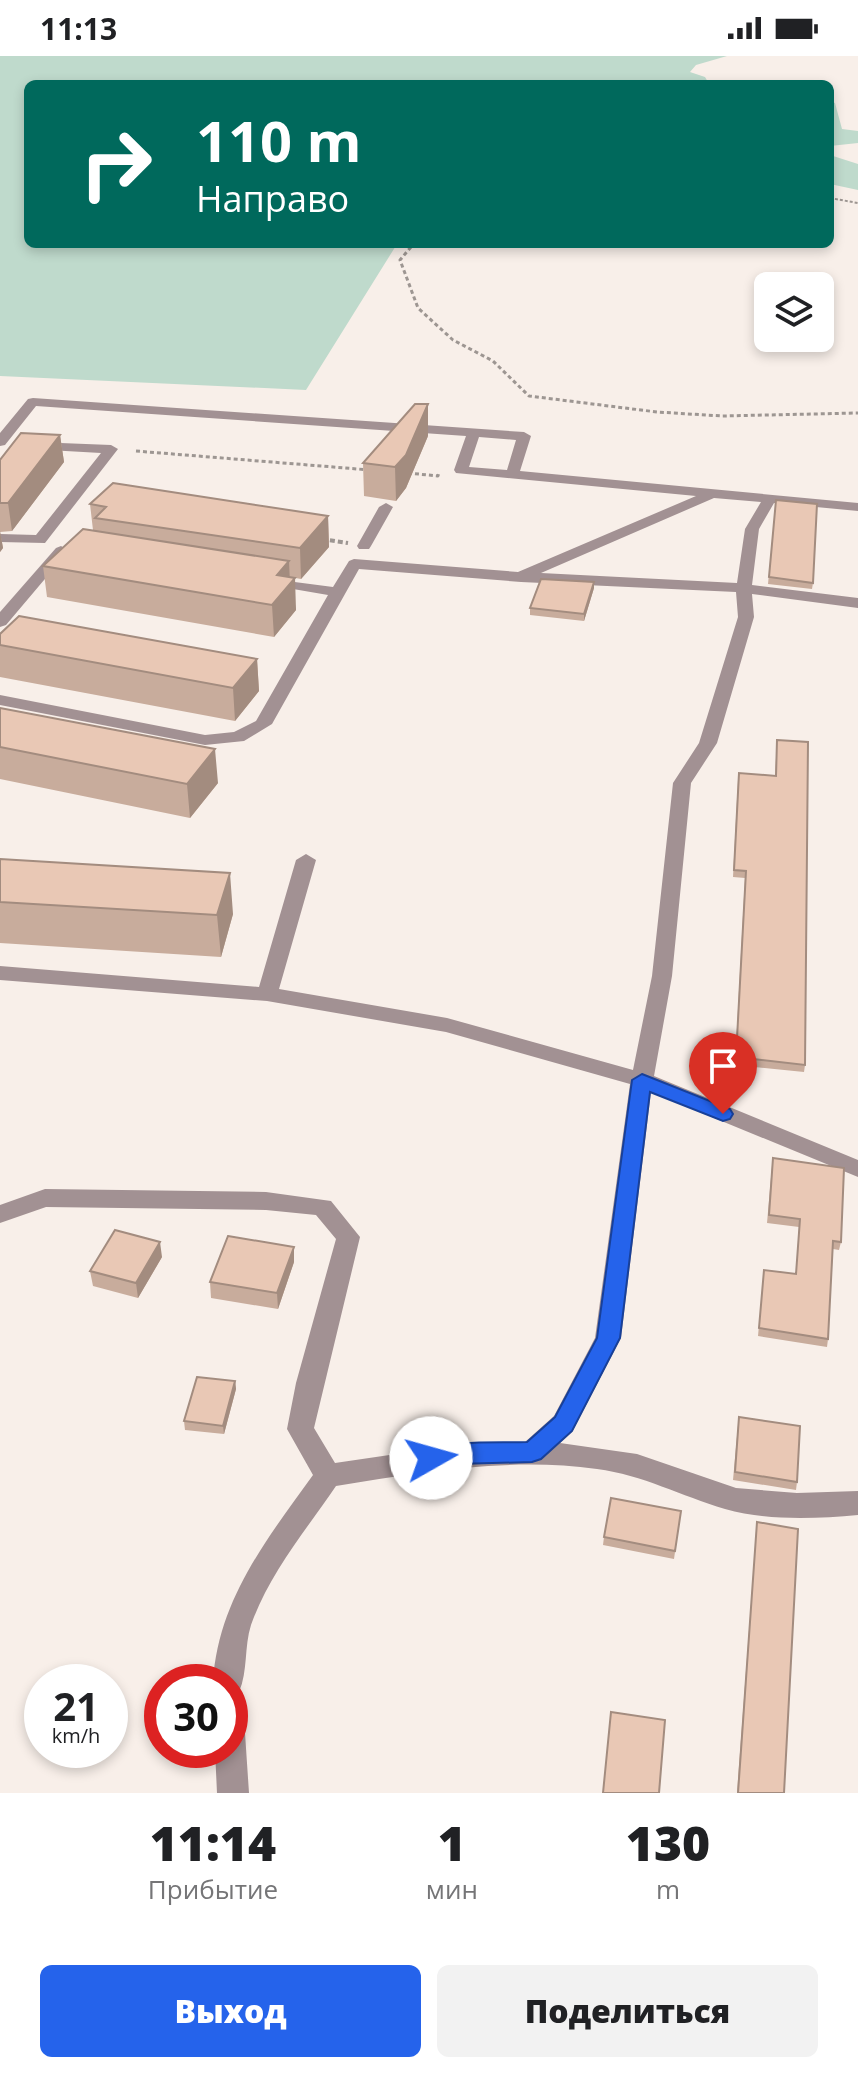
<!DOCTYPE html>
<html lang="ru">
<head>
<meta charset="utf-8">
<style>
	:root { --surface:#fff; --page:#f2f2f2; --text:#202124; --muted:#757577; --accent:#2563eb }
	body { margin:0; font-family:"Open Sans",sans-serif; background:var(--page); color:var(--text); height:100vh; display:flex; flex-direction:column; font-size:30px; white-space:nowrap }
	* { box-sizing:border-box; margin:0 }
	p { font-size:26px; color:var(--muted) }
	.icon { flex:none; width:44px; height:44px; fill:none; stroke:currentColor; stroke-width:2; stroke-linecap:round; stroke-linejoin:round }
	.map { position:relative; height:1737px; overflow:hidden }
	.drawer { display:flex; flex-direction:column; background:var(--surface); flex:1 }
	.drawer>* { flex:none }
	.hud { position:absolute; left:24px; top:24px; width:810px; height:168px; border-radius:12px; box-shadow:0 4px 12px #0003; background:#00695c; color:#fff; overflow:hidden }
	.tools { position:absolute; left:754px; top:216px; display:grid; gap:16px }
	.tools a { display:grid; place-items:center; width:80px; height:80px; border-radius:12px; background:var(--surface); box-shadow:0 4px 12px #0003; font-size:40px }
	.speed { position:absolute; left:24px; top:1608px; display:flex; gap:16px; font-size:40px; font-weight:700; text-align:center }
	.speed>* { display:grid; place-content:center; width:104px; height:104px; border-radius:50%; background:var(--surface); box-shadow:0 4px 12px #0003; line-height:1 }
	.speed small { font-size:20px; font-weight:400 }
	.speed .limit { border:12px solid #d22; background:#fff; color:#111 }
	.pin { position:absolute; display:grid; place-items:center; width:68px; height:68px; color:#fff; margin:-82px -34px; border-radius:50% 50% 50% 0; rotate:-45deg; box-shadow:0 0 8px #0007 }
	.pin .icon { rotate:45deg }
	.me { position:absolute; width:88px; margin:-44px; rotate:83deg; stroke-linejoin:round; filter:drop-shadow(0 0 6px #0008) }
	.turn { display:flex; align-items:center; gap:28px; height:168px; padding:0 40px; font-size:36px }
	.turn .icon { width:104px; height:104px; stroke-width:2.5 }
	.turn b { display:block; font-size:56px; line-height:68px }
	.eta { display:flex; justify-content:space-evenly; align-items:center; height:136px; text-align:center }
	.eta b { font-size:48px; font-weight:800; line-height:56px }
	.button { display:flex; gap:16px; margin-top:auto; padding:16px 40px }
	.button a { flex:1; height:92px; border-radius:12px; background:var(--accent); color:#fff; font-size:32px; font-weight:800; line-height:92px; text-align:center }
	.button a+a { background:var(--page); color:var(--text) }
	.status { display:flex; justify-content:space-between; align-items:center; height:56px; padding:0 40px; background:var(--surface); direction:ltr }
	.status svg { height:22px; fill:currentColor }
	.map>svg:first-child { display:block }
	.green { fill:#bfdacc }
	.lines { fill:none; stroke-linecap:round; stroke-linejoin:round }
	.path-far2 { stroke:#9d9692; stroke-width:2; stroke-dasharray:3 2; stroke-linecap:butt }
	.path-far1 { stroke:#9d9692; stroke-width:3; stroke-dasharray:4 3; stroke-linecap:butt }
	.path { stroke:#9d9692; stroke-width:4; stroke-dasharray:5 3; stroke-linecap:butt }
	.minor { fill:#a29193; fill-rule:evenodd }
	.wall { fill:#c8ac9c }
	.shaded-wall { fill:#a38c7f }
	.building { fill:#e9c8b5; stroke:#a38c7f; stroke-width:2 }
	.route { fill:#2563eb; stroke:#184099; stroke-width:2 }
</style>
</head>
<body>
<div class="status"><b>11:13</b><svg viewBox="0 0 49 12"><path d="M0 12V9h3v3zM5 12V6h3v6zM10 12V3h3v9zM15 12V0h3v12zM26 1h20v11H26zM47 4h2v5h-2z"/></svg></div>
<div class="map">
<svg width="858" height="1737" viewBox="0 0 858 1737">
	<rect width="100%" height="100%" fill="#f8efe9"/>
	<path class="green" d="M0,0H727L696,9L690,16L705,21L708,26L705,28H28V188H397L306,334L0,320Z
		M830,45L835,47L842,73L858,75V87L830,90Z
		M830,99L858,108V134L830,128Z"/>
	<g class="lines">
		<path class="path-far2" d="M830,142L858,147
			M409,193L413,188"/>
		<path class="path-far1" d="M411,191L400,204L418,252L453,284L493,305L529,340L657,356L722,360L858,357
			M136,395L370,414
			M408,417L438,420L439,416"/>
		<path class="path" d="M322,483L348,487"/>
		<path class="minor" d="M33,342L524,376L531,380L520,415L858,447V455L774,447L759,473L752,529L858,542V552L752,538L754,561L717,687L691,727L672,920L654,1020L858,1104V1121L651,1036L621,1282L572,1376L560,1387L637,1398L736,1432L797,1437L858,1435V1459C815,1463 767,1465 725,1453C681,1440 643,1419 597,1413C510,1401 422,1416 336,1430C306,1474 269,1518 251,1569C244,1591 248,1615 239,1636L230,1639V1626H213C218,1544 267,1483 313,1419L287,1373L296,1327L336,1183L316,1159L266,1154L46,1151L0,1167V1149L45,1133L266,1136L331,1145L360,1181L314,1372L335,1407L444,1391L525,1386L554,1360L595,1282L630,1028L446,976L267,945L0,924V910L259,931L296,804L306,798L316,804L279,933L447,962L633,1014L652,920L673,727L699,687L738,561L736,536L521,526L359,513L272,668L244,685L205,689L0,649V639L205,679L234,676L256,665L328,539L264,528V522L333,531L349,505L354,503L518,516L696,440L456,417L454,414L466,380L36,350L5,389L0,390V377L28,343ZM479,381L516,384L507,414L469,411ZM714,442L761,446L745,473L737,527L541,517Z
			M35,386L111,389L118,393L45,487L0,486V478L36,479L101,397L30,393L28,390Z
			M386,447L393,451L371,490L369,493H359L357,490L379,451Z
			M61,490L69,495L66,498L6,569L0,571V556L56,492Z
			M230,1662L241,1667L245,1677L249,1737H217L215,1694H230Z"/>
	</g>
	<path class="wall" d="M60,379L64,406L12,475L0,476L3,492L0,496V404Z
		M428,380L406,432L396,445L364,440L363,407Z
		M776,444L813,527L812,533L768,528Z
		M90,448L328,460L329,491L301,523L290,521L296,554L274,581L47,541L43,510L93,474Z
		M594,532L584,565L530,559V552Z
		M0,578L257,603L259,635L235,665L0,621Z
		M0,652L218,727L190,762L0,723Z
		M777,684L805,1009L804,1016L735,1009L745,822L733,821L738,724L775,720Z
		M0,803L233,858L221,901L0,887Z
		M772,1110L841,1186L839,1194L833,1193L828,1283L827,1291L758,1280L764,1214L796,1218L799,1171L767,1167Z
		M162,1201L138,1242L93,1230L90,1215Z
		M294,1206L278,1253L211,1242L210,1226Z
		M235,1325L236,1333L224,1378L185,1374L184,1365Z
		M738,1369L797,1426L796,1434L733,1424Z
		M681,1455L674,1503L603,1489L604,1481Z
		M757,1466L784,1737H737Z"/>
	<path class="shaded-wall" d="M428,348V380L406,432L396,445L395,411Z
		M60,379L64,406L12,475L8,447Z
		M328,460L329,491L301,523L300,492Z
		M0,475L3,492L0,496Z
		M289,505L290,528L295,522L296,554L274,581L272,549L277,519Z
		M594,526V532L584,565V558Z
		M257,603L259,635L235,665L233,632Z
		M215,693L218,727L190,762L187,728Z
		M230,817L233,858L221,901L217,859Z
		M160,1186L162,1201L138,1242L136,1227Z
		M294,1191V1206L278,1253L277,1237Z
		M235,1325L236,1333L224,1378L223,1370Z"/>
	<path class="building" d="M415,348H428L406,399L395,411L363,407Z
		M21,377L60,379L8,447H0V404Z
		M113,427L328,460L300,492L95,462L106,451L90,448Z
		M776,444L817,448L813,527L769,521Z
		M83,473L289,505L277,519L295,522L272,549L43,510Z
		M541,523L594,526L584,558L530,552Z
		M19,560L257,603L233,632L0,589V578Z
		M0,652L215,693L187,728L0,691Z
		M777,684L808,686L805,1009L736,1001L746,815L734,814L739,717L776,720Z
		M0,803L230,817L217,859L0,846Z
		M773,1102L844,1112L841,1186L833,1185L828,1283L759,1272L764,1214L796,1218L800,1163L769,1159Z
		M115,1174L160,1186L136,1227L90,1215Z
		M228,1180L294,1191L277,1237L210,1226Z
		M197,1321L235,1325L223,1370L184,1365Z
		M739,1361L800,1370L797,1426L735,1416Z
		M611,1442L681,1455L675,1495L604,1481Z
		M757,1466L798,1473L784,1737H738Z
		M611,1656L665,1664L659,1737H603Z"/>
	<path class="route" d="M642,1018L730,1053L733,1058L730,1063L723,1065L650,1036L620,1282L572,1375L541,1403L532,1406L457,1408L431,1413L422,1410L418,1402L422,1395C455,1384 492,1387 527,1386L555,1361L597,1282L632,1024Z"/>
</svg>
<div class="tools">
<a><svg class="icon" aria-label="layers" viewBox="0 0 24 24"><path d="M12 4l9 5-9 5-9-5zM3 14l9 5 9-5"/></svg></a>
</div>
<div class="speed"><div>21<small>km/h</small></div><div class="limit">30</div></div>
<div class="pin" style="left:723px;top:1058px;background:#d93025"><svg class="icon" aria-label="arrive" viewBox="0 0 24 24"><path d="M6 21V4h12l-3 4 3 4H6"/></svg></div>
<svg class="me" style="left:431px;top:1402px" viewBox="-20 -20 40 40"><circle r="19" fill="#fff"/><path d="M0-13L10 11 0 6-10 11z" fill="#2563eb"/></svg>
<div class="hud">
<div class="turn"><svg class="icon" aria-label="right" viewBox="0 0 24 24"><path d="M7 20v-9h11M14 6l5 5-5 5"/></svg><div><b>110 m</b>Направо</div></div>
</div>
</div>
<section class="drawer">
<div class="eta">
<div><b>11:14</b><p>Прибытие</p></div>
<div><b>1</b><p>мин</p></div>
<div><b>130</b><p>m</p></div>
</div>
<div class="button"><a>Выход</a><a>Поделиться</a></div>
</section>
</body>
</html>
